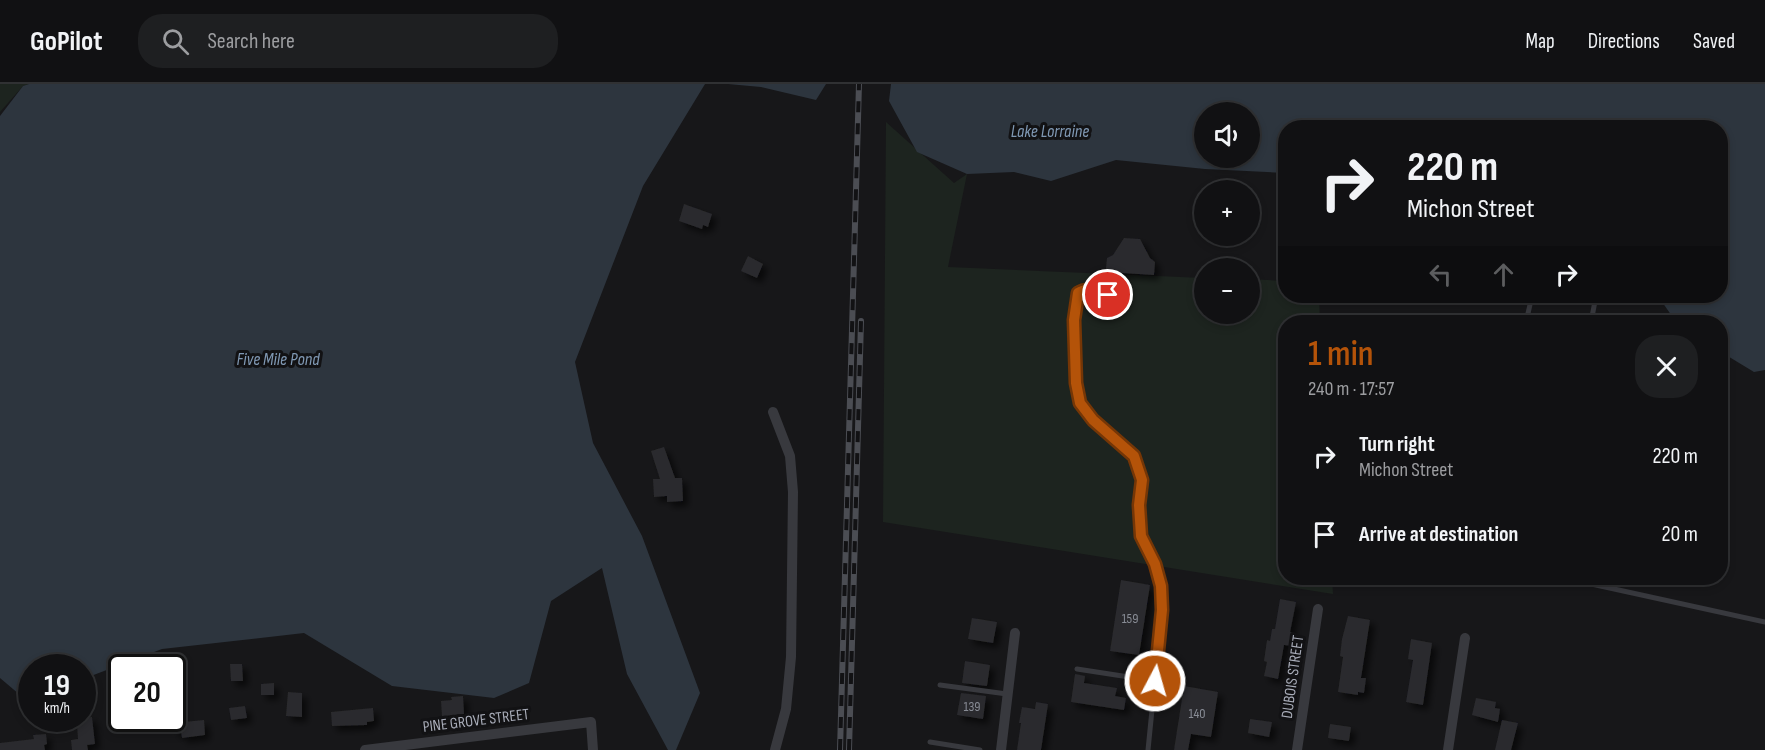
<!DOCTYPE html>
<html lang="en">
<head>
<meta charset="utf-8">
<style>
	:root { --surface:#111113; --page:#1e1f21; --text:#f1f3f6; --muted:#9c9da0; --line:#303133; --accent:#b45309 }
	body { margin:0; font-family:"Sofia Sans Condensed",sans-serif; background:var(--page); color:var(--text); height:100vh; display:flex; flex-direction:column; font-size:22px; white-space:nowrap }
	* { box-sizing:border-box; margin:0 }
	p { font-size:20px; color:var(--muted) }
	.icon { flex:none; width:33px; height:33px; fill:none; stroke:currentColor; stroke-width:2; stroke-linecap:round; stroke-linejoin:round }
	.map { position:relative; flex:1; overflow:hidden }
	.details { position:absolute; left:1278px; top:231px; width:450px; height:270px; display:flex; flex-direction:column; background:var(--surface); border-radius:24px; box-shadow:0 3px 9px #0003,0 0 0 2px var(--line) }
	.details>* { flex:none }
	.guide { position:absolute; left:1278px; top:36px; width:450px; height:183px; border-radius:24px; box-shadow:0 3px 9px #0003,0 0 0 2px var(--line); background:#111113; color:var(--text); overflow:hidden }
	.buttons { position:absolute; left:1194px; top:18px; display:grid; gap:12px }
	.buttons a { display:grid; place-items:center; width:66px; height:66px; border-radius:50%; background:var(--surface); box-shadow:0 3px 9px #0003,0 0 0 2px var(--line); font-size:30px }
	.speed { position:absolute; left:18px; top:570px; display:flex; gap:12px; font-size:30px; font-weight:700; text-align:center }
	.speed>* { display:grid; place-content:center; width:78px; height:78px; border-radius:50%; background:var(--surface); box-shadow:0 3px 9px #0003,0 0 0 2px var(--line); line-height:1 }
	.speed small { font-size:15px; font-weight:400 }
	.speed .limit { border:3px solid #111; border-radius:9px; background:#fff; color:#111 }
	.pin { position:absolute; display:grid; place-items:center; width:51px; height:51px; color:#fff; margin:-26px; border:3px solid #fff; border-radius:50%; box-shadow:0 2px 6px #0007 }
	.me { position:absolute; width:66px; margin:-33px; rotate:6deg; stroke-linejoin:round; filter:drop-shadow(0 0 4px #0008) }
	.turn { display:flex; align-items:center; gap:21px; height:126px; padding:0 30px; font-size:27px }
	.turn .icon { width:78px; height:78px; stroke-width:2.5 }
	.turn b { display:block; font-size:42px; line-height:51px }
	.lanes { display:flex; align-items:center; height:57px; padding:0 30px; background:#0003; justify-content:center; gap:30px; direction:ltr }
	.lanes .off { opacity:.35 }
	.round { display:grid; place-items:center; flex:none; width:63px; height:63px; border-radius:24px; background:var(--page) }
	.summary { display:flex; align-items:center; justify-content:space-between; height:102px; padding:0 30px }
	h1 { font-size:36px; font-weight:600; line-height:45px; color:var(--accent) }
	ul { padding:0; list-style:none }
	li { display:flex; align-items:center; gap:18px; height:78px; padding:0 30px }
	li div { flex:1 }
	li b { display:block; font-size:22px }
	li em { font-style:normal }
	header { display:flex; align-items:center; gap:36px; box-sizing:border-box; height:84px; padding:0 30px; background:var(--surface); border-bottom:2px solid var(--line) }
	header strong { font-size:28px }
	nav { display:flex; gap:33px; margin-inline-start:auto; font-size:21px }
	.search { width:420px; height:54px; background:var(--page); display:flex; align-items:center; gap:15px; box-sizing:border-box; padding:0 21px; border-radius:24px; color:var(--muted); font-size:22px }
	.map>svg:first-child { display:block }
	.green { fill:#1d241f }
	.water { fill:#2d353e; fill-rule:evenodd }
	.building { fill:#2a2a2d; filter:url(#shadow) }
	.lines { fill:none; stroke-linecap:round; stroke-linejoin:round }
	.service { stroke:#38393e; stroke-width:5 }
	.minor { stroke:#38393e; stroke-width:10 }
	.rail-casing { stroke:#4b4d53; stroke-width:6 }
	.rail { stroke:#121214; stroke-width:4; stroke-dasharray:11; stroke-linecap:butt }
	.route-casing { stroke:#753606; stroke-width:15 }
	.route { stroke:#b45309; stroke-width:10 }
	.labels { text-anchor:middle; dominant-baseline:central; stroke-width:6; stroke-linejoin:round; paint-order:stroke }
	.number-label { font-size:14px; fill:#888c95 }
	.street-label { font-size:16px; fill:#a9adb9; stroke:#121214 }
	.water-label { font-size:18px; font-style:italic; fill:#8099b4; stroke:#121214 }
</style>
</head>
<body>
<header>
<strong>GoPilot</strong>
<div class="search"><svg class="icon" aria-label="search" viewBox="0 0 24 24"><circle cx="10" cy="10" r="6"/><path d="M15 15l6 6"/></svg>Search here</div>
<nav><a>Map</a><a>Directions</a><a>Saved</a></nav>
</header>
<div class="map">
<svg width="1765" height="666" viewBox="0 0 1765 666">
	<defs>
		<filter id="shadow"><feDropShadow dx="5" dy="5" stdDeviation="3" flood-color="#0009"/></filter>
	</defs>
	<rect width="100%" height="100%" fill="#171719"/>
	<path class="green" d="M0,0H29L23,2L0,28Z
		M886,38L954,99L967,90L948,183L1204,194V230H1250V195L1285,197L1286,212H1319L1320,238H1286V494H1332L1333,510L883,438Z"/>
	<path class="water" d="M29,0H705L643,102L575,278L593,359L642,452L700,609L676,666H668L627,590L602,484L551,517L529,599L494,614L392,602L304,549L162,565L83,595L82,584H32L31,614L26,616L0,594V32L23,2Z
		M728,0H826L816,16L761,3Z
		M891,0H1765V286L1754,288L1721,268L1720,238H1676L1658,212H1720V44H1286L1285,89L1205,85L1116,76L1051,97L1014,88L967,90L917,68L889,17ZM1204,28H1250V74H1204Z"/>
	<path class="building" d="M684,120L712,130L708,143L703,141L702,145L679,137Z
		M1124,154L1140,155L1150,174L1155,178L1154,191L1122,189L1120,206L1104,204L1107,174L1113,171Z
		M748,172L763,180L757,194L741,187Z
		M664,363L675,394H682L683,417L667,418V412L654,413L653,395H660L651,367Z
		M1121,496L1150,501L1139,571L1110,567Z
		M1280,515L1296,518L1290,548L1294,549L1292,562L1284,561L1278,595L1264,592L1267,578L1264,577L1267,556L1270,557L1272,545H1275Z
		M1348,532L1370,536L1361,594H1366L1364,609L1358,608V611L1338,608L1343,573L1340,572L1342,555Z
		M972,534L997,538L993,559L968,555Z
		M1411,555L1432,559L1423,621L1406,618L1413,576L1408,575Z
		M965,577L990,581L987,602L962,599Z
		M230,580H242L243,597H231Z
		M1075,590L1085,592L1084,599L1117,604L1115,612L1126,614L1124,626L1071,618Z
		M274,599V611H261V600Z
		M122,601V630L111,632L107,603Z
		M1184,602L1218,608L1211,653L1191,650L1188,666H1174Z
		M288,608L302,609V633L286,632Z
		M961,609L986,612L983,635L957,631Z
		M463,612L464,630L442,632L441,617L452,616L451,613Z
		M1476,614L1496,618L1495,624L1500,625L1498,638L1472,631Z
		M1036,618L1048,620L1041,666H1017L1021,639H1019L1022,623L1035,625Z
		M245,622L247,634L231,636L229,624Z
		M373,624L374,637L367,638V641L332,642L331,628Z
		M92,633L95,660L87,661L88,666H72L71,656L78,655L77,640L81,639V634Z
		M1250,635L1272,638L1269,653L1248,649Z
		M204,636L205,651L182,654L181,648L175,649L174,639Z
		M1502,636L1518,639L1511,666H1495Z
		M1330,640L1351,643L1349,657L1328,654Z
		M46,650L47,660L44,661L45,666H0V659L34,655L33,651Z"/>
	<g class="lines">
		<path class="service" d="M1127,212C1113,211 1088,203 1078,209L1074,236L1076,299L1080,319L1093,336L1134,372L1142,396L1139,421L1141,452L1155,480L1162,502V526L1148,666
			M1526,238L1532,212
			M1591,238L1596,212
			M1564,494L1765,538
			M1077,585L1155,597
			M940,601L1007,610
			M930,658L980,666"/>
		<path class="minor" d="M773,328L790,372L793,408L791,573L786,625L775,666
			M365,666L591,638L593,666
			M1001,666L1015,549
			M1297,666L1318,525
			M1448,666L1465,554"/>
		<defs>
			<path id="rail" d="M840,666L859,0
				M849,666L861,237"/>
		</defs>
		<use href="#rail" class="rail-casing"/>
		<use href="#rail" class="rail"/>
	</g>
	<g class="lines">
		<defs>
			<path id="route" d="M1108,211C1097,207 1087,203 1078,209L1074,236L1076,299L1080,319L1093,336L1134,372L1142,396L1139,421L1141,452L1155,480L1161,502L1162,526L1155,597"/>
		</defs>
		<use href="#route" class="route-casing"/>
		<use href="#route" class="route"/>
	</g>
	<g class="labels">
		<g class="number-label">
			<text x="1130" y="534">159</text>
			<text x="972" y="622">139</text>
			<text x="1197" y="629">140</text>
		</g>
		<g class="street-label">
			<text transform="translate(1293 593) rotate(-82)">DUBOIS STREET</text>
			<text transform="translate(476 637) rotate(-7)">PINE GROVE STREET</text>
		</g>
		<g class="water-label">
			<text x="1050" y="47">Lake Lorraine</text>
			<text x="278" y="275">Five Mile Pond</text>
		</g>
	</g>
</svg>
<div class="buttons">
<a><svg class="icon" aria-label="sound" viewBox="0 0 24 24"><path d="M4 9h4l5-4v14l-5-4H4zM17 9q2 3 0 6"/></svg></a>
<a>+</a>
<a>−</a>
</div>
<div class="speed"><div>19<small>km/h</small></div><div class="limit">20</div></div>
<div class="pin" style="left:1108px;top:211px;background:#d93025"><svg class="icon" aria-label="arrive" viewBox="0 0 24 24"><path d="M6 21V4h12l-3 4 3 4H6"/></svg></div>
<svg class="me" style="left:1155px;top:597px" viewBox="-20 -20 40 40"><circle r="17" fill="#b45309" stroke="#fff" stroke-width="3"/><path d="M0-11L8 9 0 5-8 9z" fill="#fff"/></svg>
<div class="guide">
<div class="turn"><svg class="icon" aria-label="right" viewBox="0 0 24 24"><path d="M7 20v-9h11M14 6l5 5-5 5"/></svg><div><b>220 m</b>Michon Street</div></div>
<div class="lanes"><svg class="icon off" aria-label="left" viewBox="0 0 24 24"><path d="M17 20v-9H6M10 6l-5 5 5 5"/></svg><svg class="icon off" aria-label="ahead" viewBox="0 0 24 24"><path d="M12 20V5M6 11l6-6 6 6"/></svg><svg class="icon" aria-label="right" viewBox="0 0 24 24"><path d="M7 20v-9h11M14 6l5 5-5 5"/></svg></div>
</div>
<section class="details">
<div class="summary"><div><h1>1 min</h1><p>240 m · 17:57</p></div><a class="round"><svg class="icon" aria-label="close" viewBox="0 0 24 24"><path d="M6 6l12 12M18 6L6 18"/></svg></a></div>
<ul>
<li><svg class="icon" aria-label="right" viewBox="0 0 24 24"><path d="M7 20v-9h11M14 6l5 5-5 5"/></svg><div><b>Turn right</b><p>Michon Street</p></div><em>220 m</em></li>
<li><svg class="icon" aria-label="arrive" viewBox="0 0 24 24"><path d="M6 21V4h12l-3 4 3 4H6"/></svg><div><b>Arrive at destination</b></div><em>20 m</em></li>
</ul>
</section>
</div>
</body>
</html>
